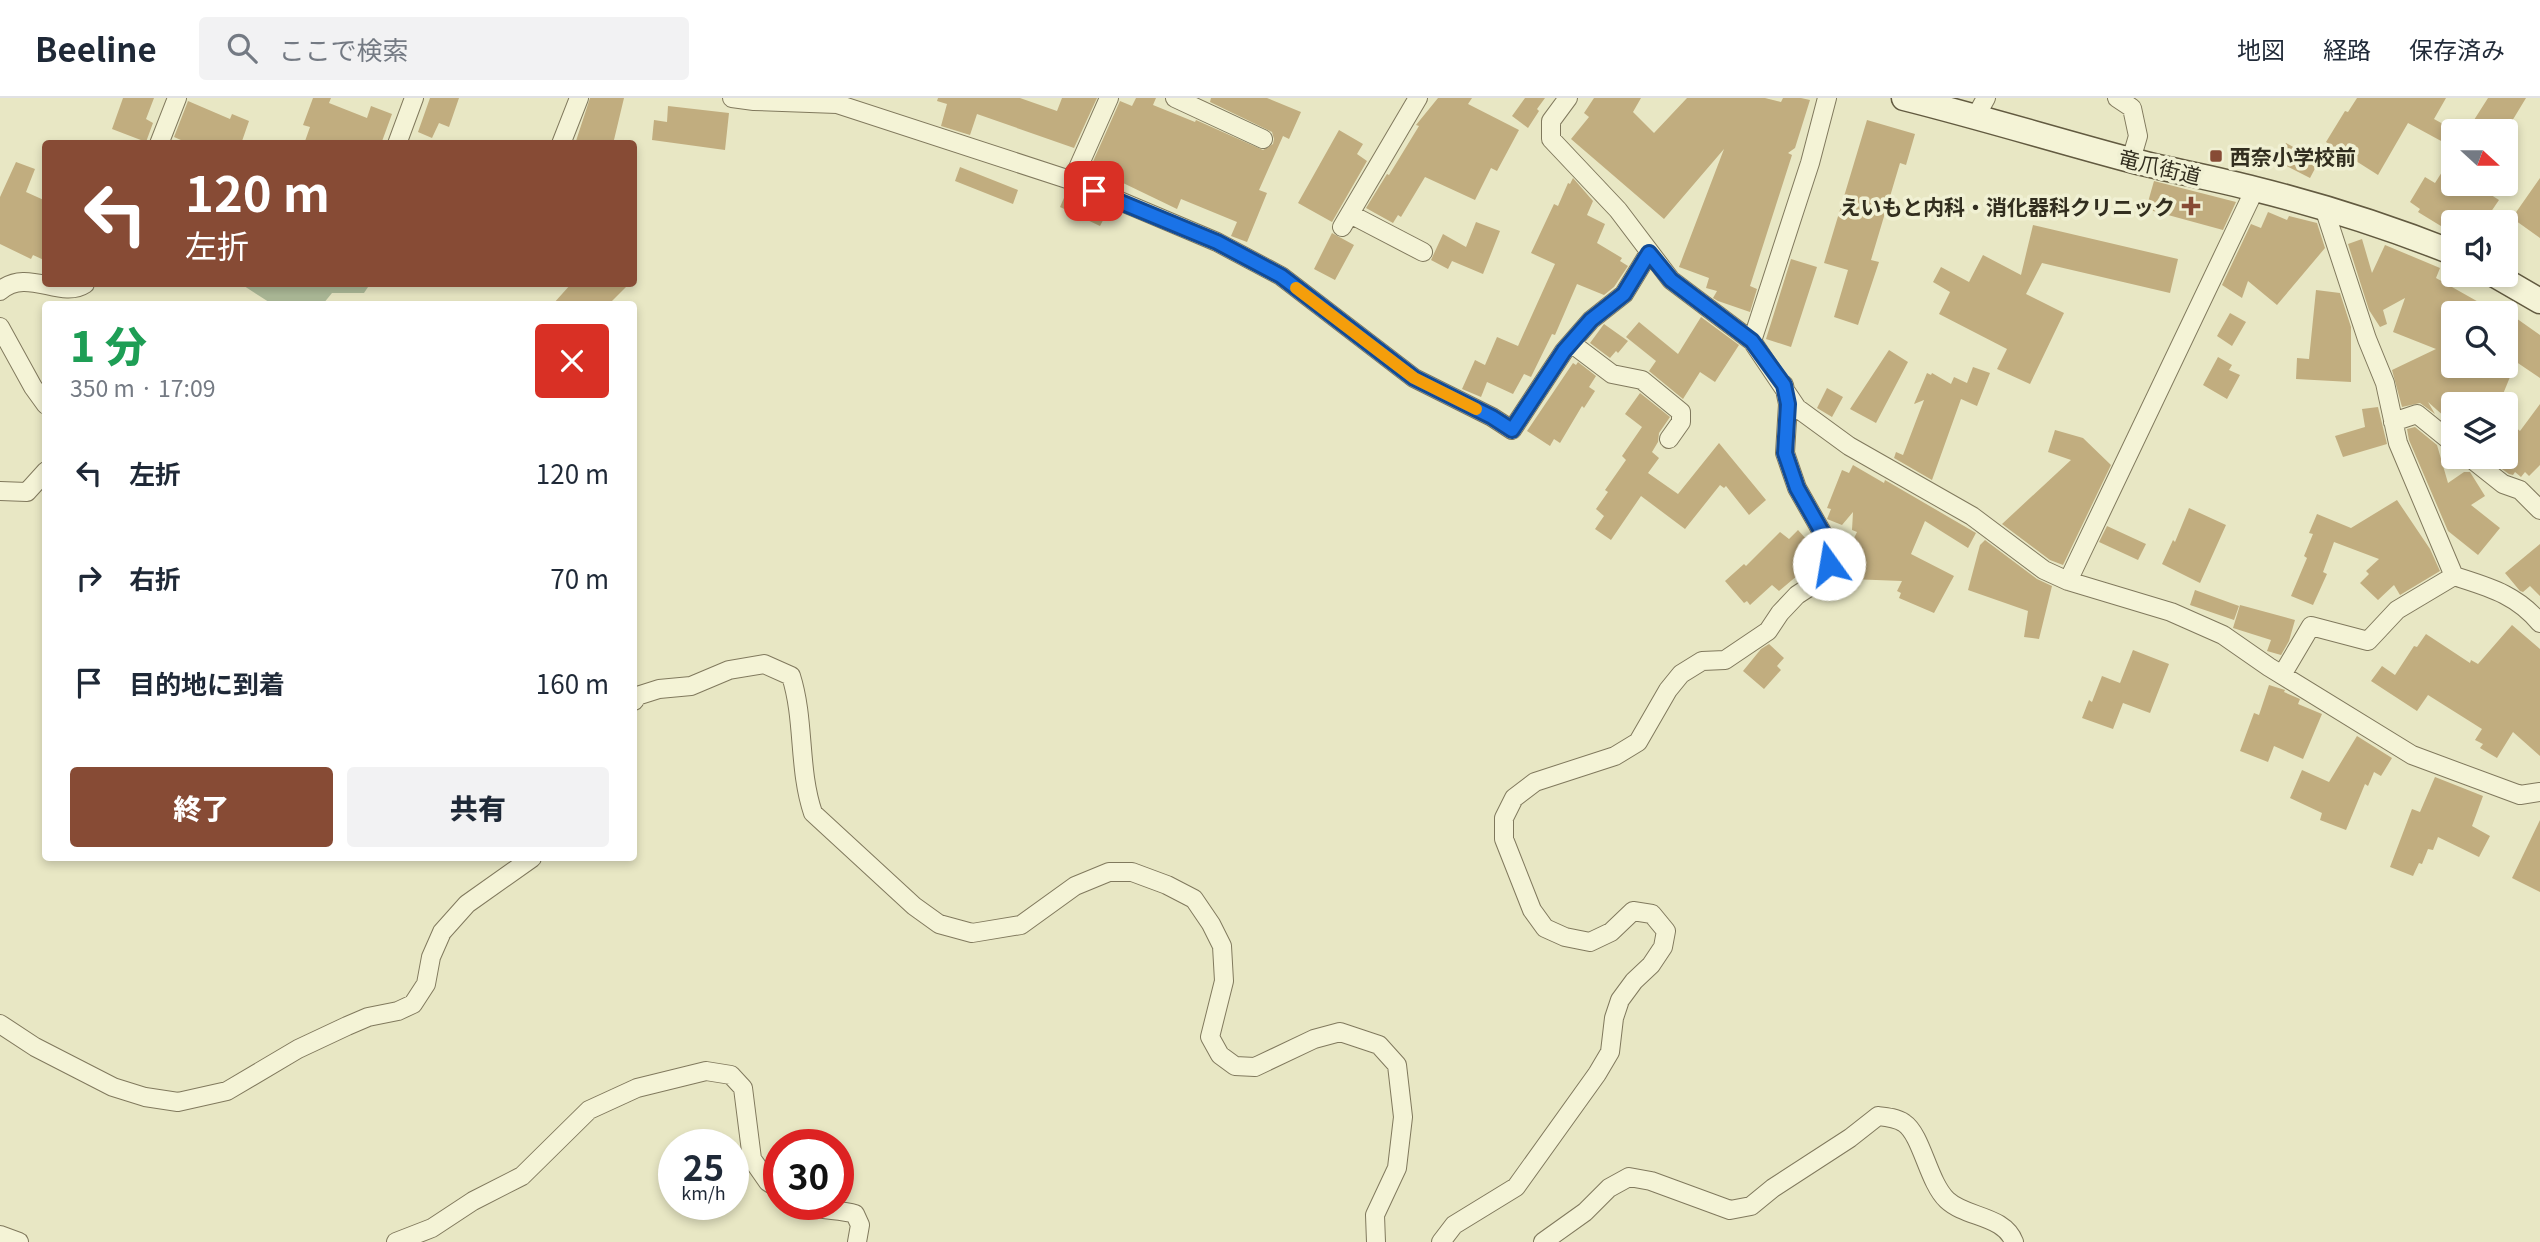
<!DOCTYPE html>
<html lang="ja">
<head>
<meta charset="utf-8">
<style>
	:root { --surface:#fff; --page:#f2f2f3; --text:#1f2937; --muted:#747a83; --line:#e0e1e3; --accent:#874b35 }
	body { margin:0; font-family:Georgia,"Noto Sans JP",serif; background:var(--page); color:var(--text); height:100vh; display:flex; flex-direction:column; font-size:26px; white-space:nowrap }
	* { box-sizing:border-box; margin:0 }
	p { font-size:23px; color:var(--muted) }
	.icon { flex:none; width:38px; height:38px; fill:none; stroke:currentColor; stroke-width:2; stroke-linecap:round; stroke-linejoin:round }
	.map { position:relative; flex:1; overflow:hidden }
	.details { position:absolute; left:42px; top:203px; width:595px; height:560px; display:flex; flex-direction:column; background:var(--surface); border-radius:7px; box-shadow:0 4px 10px #0003 }
	.details>* { flex:none }
	.banner { position:absolute; left:42px; top:42px; width:595px; height:147px; border-radius:7px; box-shadow:0 4px 10px #0003; background:#874b35; color:#fff; overflow:hidden }
	.needle { width:46px; rotate:111deg }
	.buttons { position:absolute; left:2441px; top:21px; display:grid; gap:14px }
	.buttons a { display:grid; place-items:center; width:77px; height:77px; border-radius:7px; background:var(--surface); box-shadow:0 4px 10px #0003; font-size:35px }
	.speed { position:absolute; left:658px; top:1031px; display:flex; gap:14px; font-size:35px; font-weight:700; text-align:center }
	.speed>* { display:grid; place-content:center; width:91px; height:91px; border-radius:50%; background:var(--surface); box-shadow:0 4px 10px #0003; line-height:1 }
	.speed small { font-size:18px; font-weight:400 }
	.speed .limit { border:10px solid #d22; background:#fff; color:#111 }
	.pin { position:absolute; display:grid; place-items:center; width:60px; height:60px; color:#fff; margin:-30px; border-radius:14px; box-shadow:0 4px 10px #0006 }
	.me { position:absolute; width:77px; margin:-38px; rotate:347deg; stroke-linejoin:round; filter:drop-shadow(0 0 5px #0008) }
	.turn { display:flex; align-items:center; gap:24px; height:147px; padding:0 28px; font-size:32px }
	.turn .icon { width:91px; height:91px; stroke-width:2.5 }
	.turn b { display:block; font-size:49px; line-height:60px }
	.round { display:grid; place-items:center; flex:none; width:74px; height:74px; border-radius:7px; background:var(--page) }
	.summary { display:flex; align-items:center; justify-content:space-between; height:119px; padding:0 28px }
	h1 { font-size:42px; font-weight:800; line-height:52px; color:#1e9e55 }
	.button { display:flex; gap:14px; margin-top:auto; padding:14px 28px }
	.button a { flex:1; height:80px; border-radius:7px; background:var(--accent); color:#fff; font-size:28px; font-weight:800; line-height:80px; text-align:center }
	.button a+a { background:var(--page); color:var(--text) }
	ul { padding:0; list-style:none }
	li { display:flex; align-items:center; gap:21px; height:105px; padding:0 28px }
	li div { flex:1 }
	li b { display:block; font-size:26px }
	li em { font-style:normal }
	header { display:flex; align-items:center; gap:42px; box-sizing:border-box; height:98px; padding:0 35px; background:var(--surface); border-bottom:2px solid var(--line) }
	header strong { font-size:33px }
	nav { display:flex; gap:38px; margin-inline-start:auto; font-size:24px }
	.search { width:490px; height:63px; background:var(--page); display:flex; align-items:center; gap:18px; box-sizing:border-box; padding:0 24px; border-radius:7px; color:var(--muted); font-size:26px }
	.map>svg:first-child { display:block }
	.cemetery { fill:#adba98 }
	.building { fill:#c1ad7f }
	.lines { fill:none; stroke-linecap:round; stroke-linejoin:round }
	.minor-casing { stroke:#80795d; stroke-width:20 }
	.secondary-casing { stroke:#625a40; stroke-width:27 }
	.minor { stroke:#f4f3d6; stroke-width:18 }
	.secondary { stroke:#f4f3d6; stroke-width:24 }
	.route-casing { stroke:#114b97; stroke-width:18 }
	.route { stroke:#1a73e8; stroke-width:12 }
	.slow { stroke:#f59e0b; stroke-width:12 }
	.poi-dot { fill:#874b35; stroke:#f0f0d3; stroke-width:2.5 }
	.labels { text-anchor:middle; dominant-baseline:central; stroke-width:7; stroke-linejoin:round; paint-order:stroke }
	.poi-label { font-size:21px; font-weight:bold; fill:#322e1f; stroke:#f0f0d3; text-anchor:start }
	.street-label { font-size:21px; fill:#322e1f; stroke:#f0f0d3 }
</style>
</head>
<body>
<header>
<strong>Beeline</strong>
<div class="search"><svg class="icon" aria-label="search" viewBox="0 0 24 24"><circle cx="10" cy="10" r="6"/><path d="M15 15l6 6"/></svg>ここで検索</div>
<nav><a>地図</a><a>経路</a><a>保存済み</a></nav>
</header>
<div class="map">
<svg width="2540" height="1144" viewBox="0 0 2540 1144">
	<rect width="100%" height="100%" fill="#e8e7c4"/>
	<path class="cemetery" d="M241,186H370L364,195H332L323,206H272Z"/>
	<path class="building" d="M123,0H154L146,21L153,25L146,44L112,31Z
		M313,0H331L329,5L367,20L371,8L392,16L381,46H304L310,29L303,27Z
		M430,0H459L449,29L439,25L432,40L418,34Z
		M590,0H624L613,46H575Z
		M938,0H1020L1057,13L1062,0H1097L1074,50L977,16L970,37L941,28L947,6L937,3Z
		M1136,0H1156L1153,7L1195,24L1196,22L1263,52L1273,46L1274,41L1272,34L1210,4L1211,0H1267L1301,14L1289,41L1283,38L1259,92L1267,95L1247,144L1231,138L1237,124L1181,101L1177,111L1121,84L1119,90L1087,77L1120,3L1132,8Z
		M1438,0H1472L1468,6L1519,32L1497,73L1491,70L1475,102L1425,79L1401,119L1398,117L1393,125L1366,110L1387,76L1389,77L1419,28L1416,27Z
		M1525,0H1545L1537,11L1539,13L1528,30L1512,18Z
		M1594,0H1641L1633,14L1654,35L1687,0H1765L1781,4L1783,0H1801L1810,2L1795,50L1788,55L1792,57L1750,188L1757,191L1750,214L1718,203L1713,200L1717,193L1706,190L1709,180L1679,169L1724,51L1664,121L1571,41L1589,19L1584,15Z
		M2357,0H2446L2434,21L2454,32V50L2408,25L2378,77L2326,44L2345,13L2348,14Z
		M2488,0H2526L2506,33H2467Z
		M188,3L230,21L232,16L249,23L241,46H190L174,39Z
		M668,8L729,15L725,52L652,42L654,22L667,24Z
		M1867,22L1915,36L1906,67L1900,65L1871,162L1879,164L1858,227L1834,219L1848,172L1824,165Z
		M1339,32L1363,46L1357,56L1367,63L1332,124L1298,105Z
		M2286,45L2319,63L2310,80L2277,63Z
		M2454,55V86H2474L2499,102L2484,124H2454V136L2418,114L2420,111L2410,104L2425,79L2435,85Z
		M16,64L35,71L26,94L46,103V163L33,157L31,161L0,146V99Z
		M960,69L1018,92L1013,106L955,83Z
		M1573,80L1593,103L1587,117L1605,126L1597,145L1622,160L1620,163L1628,168L1614,189L1604,197L1577,186L1555,237L1552,236L1531,279L1524,276L1513,296L1487,284L1481,299L1462,291L1475,262L1485,267L1497,239L1518,248L1555,166L1531,155L1554,106L1558,108L1568,85L1570,86Z
		M2540,80V140L2512,120Z
		M2154,83L2236,104L2223,132L2146,111Z
		M1067,93L1109,111L1100,128L1060,109Z
		M2268,114L2287,122L2289,118L2317,125L2325,150L2277,207L2248,183L2242,200L2222,187L2251,126L2261,130Z
		M1476,124L1500,133L1483,176L1452,163L1448,171L1431,162L1443,136L1466,149Z
		M2033,127L2178,161L2170,195L2042,165L2026,196L2064,215L2030,286L1997,271L2007,251L1939,216L1950,194L1933,184L1941,169L1969,184L1983,157L2021,177Z
		M1332,135L1354,147L1335,182L1314,171Z
		M2362,141L2372,175L2385,147L2440,170L2436,180L2498,215H2454V268H2494L2512,274L2499,306H2454V327L2428,304L2435,316L2420,305L2402,309L2392,272L2436,251L2393,234L2405,200L2383,212L2387,226L2380,229L2369,212L2348,146Z
		M1791,161L1817,169L1791,249L1766,241Z
		M571,186H629L609,206H553Z
		M2316,192L2340,195L2351,229V284L2296,281L2297,260L2309,261Z
		M2506,213L2540,237V280L2506,257Z
		M2230,215L2246,224L2232,248L2217,238Z
		M1701,219L1739,247L1715,284L1700,274L1683,301L1649,273L1656,263L1626,239L1639,224L1678,256Z
		M1604,226L1628,243L1618,255L1616,253L1610,260L1590,245Z
		M1889,252L1908,264L1876,325L1850,311Z
		M2218,259L2232,267L2229,272L2240,277L2227,301L2203,287Z
		M1578,264L1596,278L1589,289L1595,293L1584,310L1582,308L1560,345L1554,341L1550,348L1527,333L1573,265L1576,267Z
		M1973,269L1990,275L1977,308L1961,301L1932,382L1894,360L1896,354L1903,357L1924,302L1914,306L1927,275L1931,277L1932,275L1951,286L1954,279L1967,285Z
		M1827,290L1843,299L1832,319L1817,310Z
		M1640,295L1670,319L1659,335L1658,344L1652,354L1659,360L1648,375L1678,396L1719,345L1766,402L1749,417L1726,388L1724,390L1720,387L1685,431L1641,398L1611,442L1595,431L1604,418L1596,411L1608,394L1605,392L1626,362L1622,358L1642,329L1625,316Z
		M2540,306V367L2529,378L2525,374L2521,379L2515,374L2513,377L2509,376L2499,369L2506,362V321L2520,333Z
		M2378,309L2387,346L2343,359L2335,338L2365,329L2362,311Z
		M2415,329L2437,347L2448,385L2464,374H2470L2485,398L2471,407L2500,430L2478,457L2448,433L2409,342L2407,331Z
		M2055,332L2083,340L2111,367L2063,467L2050,462L2002,426L2071,362L2048,354Z
		M1853,367L1884,385L1885,382L1976,435L1968,450L1925,423L1911,456L1954,478L1934,515L1899,500L1901,495L1897,493L1902,483L1850,481L1852,444L1857,434L1852,432L1853,414L1842,427L1827,421L1831,411L1827,410L1842,372L1849,375Z
		M2397,402L2430,451L2440,473L2400,497L2394,487L2378,502L2360,485L2369,476L2366,473L2379,461L2334,444L2323,474L2327,476L2313,507L2291,498L2307,460L2304,458L2313,436L2309,435L2317,416L2351,430Z
		M2189,410L2226,427L2200,485L2162,466L2173,442L2175,444Z
		M2107,428L2146,446L2138,462L2099,444Z
		M1798,432L1816,452L1802,469L1804,472L1779,493L1772,487L1750,507L1747,503L1744,505L1725,483L1744,466L1746,468L1780,434L1789,441Z
		M1985,442L2037,481L2052,488L2039,541L2024,539L2028,513L1968,492L1980,447Z
		M2540,446V498L2530,488L2523,494L2520,493L2505,475Z
		M2195,492L2239,508L2234,522L2190,507Z
		M2240,507L2295,522L2289,543L2281,557L2267,553L2271,542L2233,530Z
		M2512,527L2540,551V658L2513,634L2497,660L2480,650L2483,646L2475,642L2482,631L2428,597L2417,613L2371,583L2382,568L2395,577L2414,548L2417,549L2426,536L2470,565L2471,562L2478,566Z
		M1769,546L1784,560L1777,568L1781,572L1764,591L1743,573L1761,551Z
		M2133,552L2169,566L2150,615L2123,605L2113,631L2082,620L2089,602L2092,604L2102,578L2120,585Z
		M2269,587L2285,592L2284,594L2300,601L2298,606L2322,616L2303,661L2274,648L2268,664L2240,653L2254,615L2259,617Z
		M2357,638L2392,660L2381,678L2374,674L2368,688L2365,686L2346,732L2320,722L2322,715L2290,700L2302,672L2329,684Z
		M2435,679L2483,698L2472,728L2490,738L2479,759L2438,739L2433,752L2428,751L2422,766L2419,765L2413,778L2390,769L2412,711L2420,714Z
		M2540,722V794L2512,780Z"/>
	<g class="lines">
		<defs>
			<path id="minor" d="M732,0L754,3L837,6L1070,82L1078,70L1109,0
				M1175,0L1263,41
				M1568,0L1551,23V41L1618,112L1671,182L1752,243L1797,310L1849,348L1972,418L2044,472L2068,483L2171,514L2223,537L2269,569L2412,657L2520,697L2540,694
				M2117,0L2132,10L2138,38L2131,62
				M1976,18L1986,0
				M159,46L177,0
				M397,46L414,0
				M561,46L579,0
				M1070,82L1217,144L1281,178L1414,280L1492,319L1512,332L1564,253L1591,222L1624,196L1649,155
				M2324,110L2367,241L2385,285L2398,345L2454,478C2488,489 2516,496 2540,525
				M1350,116L1423,154
				M1342,129L1418,0
				M0,193C27,169 61,202 85,186
				M0,229L33,289L46,307
				M1752,243L1810,65L1827,0
				M1571,245L1612,276L1642,282L1681,314V324L1669,341
				M2393,324L2417,316L2454,346
				M2469,359L2503,386L2520,392L2540,412
				M0,393L27,394L46,373
				M2068,483L2255,91
				M2282,577L2311,528L2368,543L2397,512L2454,478
				M634,603L637,598L659,591L691,588L729,572L764,566L791,578C805,622 798,671 813,715L914,808L939,826L972,835L1021,827L1075,788L1109,774H1132L1167,787L1194,801L1211,826L1222,848L1224,883L1210,939L1220,957L1235,968L1255,969L1314,941L1340,934L1379,947L1397,967L1403,1019L1397,1070L1375,1117L1376,1144
				M0,926L35,949L113,989L145,999L178,1004L227,993L298,951L347,928L368,919L398,913L413,906L426,886L431,859L442,834L467,806L532,760
				M804,1106C817,1113 839,1111 855,1116L860,1127L857,1144
				M0,1137L19,1144
				M396,1144L432,1130L473,1103L522,1078L589,1012L637,990L706,973L731,977L743,990L752,1061L768,1084L779,1091
				M1441,1144L1454,1127L1516,1089L1597,976L1610,954L1614,920L1620,902L1634,883L1651,867L1663,849L1666,833L1652,816L1633,813L1611,834L1590,844L1565,839L1545,830L1532,812L1504,741V720L1514,700L1535,684L1615,658L1638,644L1668,592L1681,576L1702,563L1725,562L1768,533L1780,515L1797,497L1817,484L1829,466L1827,443L1797,390L1785,355L1788,306L1784,287
				M1543,1144L1585,1114L1609,1090L1629,1079L1651,1083L1730,1112L1751,1108L1773,1090L1850,1040L1878,1018C1887,1019 1897,1020 1904,1025C1922,1037 1928,1084 1947,1102C1966,1120 2004,1117 2014,1144"/>
			<path id="secondary" d="M1904,0C1980,19 2055,42 2130,62C2172,73 2214,80 2255,91C2323,108 2389,129 2454,155
				M2495,177L2540,203"/>
		</defs>
		<use href="#minor" class="minor-casing"/>
		<use href="#secondary" class="secondary-casing"/>
		<use href="#minor" class="minor"/>
		<use href="#secondary" class="secondary"/>
	</g>
	<g class="lines">
		<defs>
			<path id="route" d="M1094,93L1217,144L1281,178L1414,280L1492,319L1512,332L1564,253L1591,222L1624,196L1649,155L1671,182L1752,243L1784,287L1788,306L1785,355L1797,390L1827,443L1829,466"/>
		</defs>
		<use href="#route" class="route-casing"/>
		<use href="#route" class="route"/>
		<path class="slow" d="M1296,190L1414,280L1476,311"/>
	</g>
	<g class="poi-dot">
		<rect x="2209" y="51" width="14" height="14" rx="3.5"/>
		<path d="M2187.5 97.5h7v7h7v7h-7v7h-7v-7h-7v-7h7z"/>
	</g>
	<g class="labels">
		<g class="poi-label">
			<text x="2230" y="58">西奈小学校前</text>
			<text x="2175" y="108" text-anchor="end">えいもと内科・消化器科クリニック</text>
		</g>
		<g class="street-label">
			<text transform="translate(2160 68) rotate(14)">竜爪街道</text>
		</g>
	</g>
</svg>
<div class="buttons">
<a><svg class="needle" viewBox="-14 -14 28 28"><path d="M0-13l5 13h-10z" fill="#e53935"/><path d="M0 13l5-13h-10z" fill="#747a83"/></svg></a>
<a><svg class="icon" aria-label="sound" viewBox="0 0 24 24"><path d="M4 9h4l5-4v14l-5-4H4zM17 9q2 3 0 6"/></svg></a>
<a><svg class="icon" aria-label="search" viewBox="0 0 24 24"><circle cx="10" cy="10" r="6"/><path d="M15 15l6 6"/></svg></a>
<a><svg class="icon" aria-label="layers" viewBox="0 0 24 24"><path d="M12 4l9 5-9 5-9-5zM3 14l9 5 9-5"/></svg></a>
</div>
<div class="speed"><div>25<small>km/h</small></div><div class="limit">30</div></div>
<div class="pin" style="left:1094px;top:93px;background:#d93025"><svg class="icon" aria-label="arrive" viewBox="0 0 24 24"><path d="M6 21V4h12l-3 4 3 4H6"/></svg></div>
<svg class="me" style="left:1829px;top:466px" viewBox="-20 -20 40 40"><circle r="19" fill="#fff"/><path d="M0-13L10 11 0 6-10 11z" fill="#1a73e8"/></svg>
<div class="banner">
<div class="turn"><svg class="icon" aria-label="left" viewBox="0 0 24 24"><path d="M17 20v-9H6M10 6l-5 5 5 5"/></svg><div><b>120 m</b>左折</div></div>
</div>
<section class="details">
<div class="summary"><div><h1>1 分</h1><p>350 m · 17:09</p></div><a class="round" style="background:#d93025;color:#fff"><svg class="icon" aria-label="close" viewBox="0 0 24 24"><path d="M6 6l12 12M18 6L6 18"/></svg></a></div>
<ul>
<li><svg class="icon" aria-label="left" viewBox="0 0 24 24"><path d="M17 20v-9H6M10 6l-5 5 5 5"/></svg><div><b>左折</b></div><em>120 m</em></li>
<li><svg class="icon" aria-label="right" viewBox="0 0 24 24"><path d="M7 20v-9h11M14 6l5 5-5 5"/></svg><div><b>右折</b></div><em>70 m</em></li>
<li><svg class="icon" aria-label="arrive" viewBox="0 0 24 24"><path d="M6 21V4h12l-3 4 3 4H6"/></svg><div><b>目的地に到着</b></div><em>160 m</em></li>
</ul>
<div class="button"><a>終了</a><a>共有</a></div>
</section>
</div>
</body>
</html>
